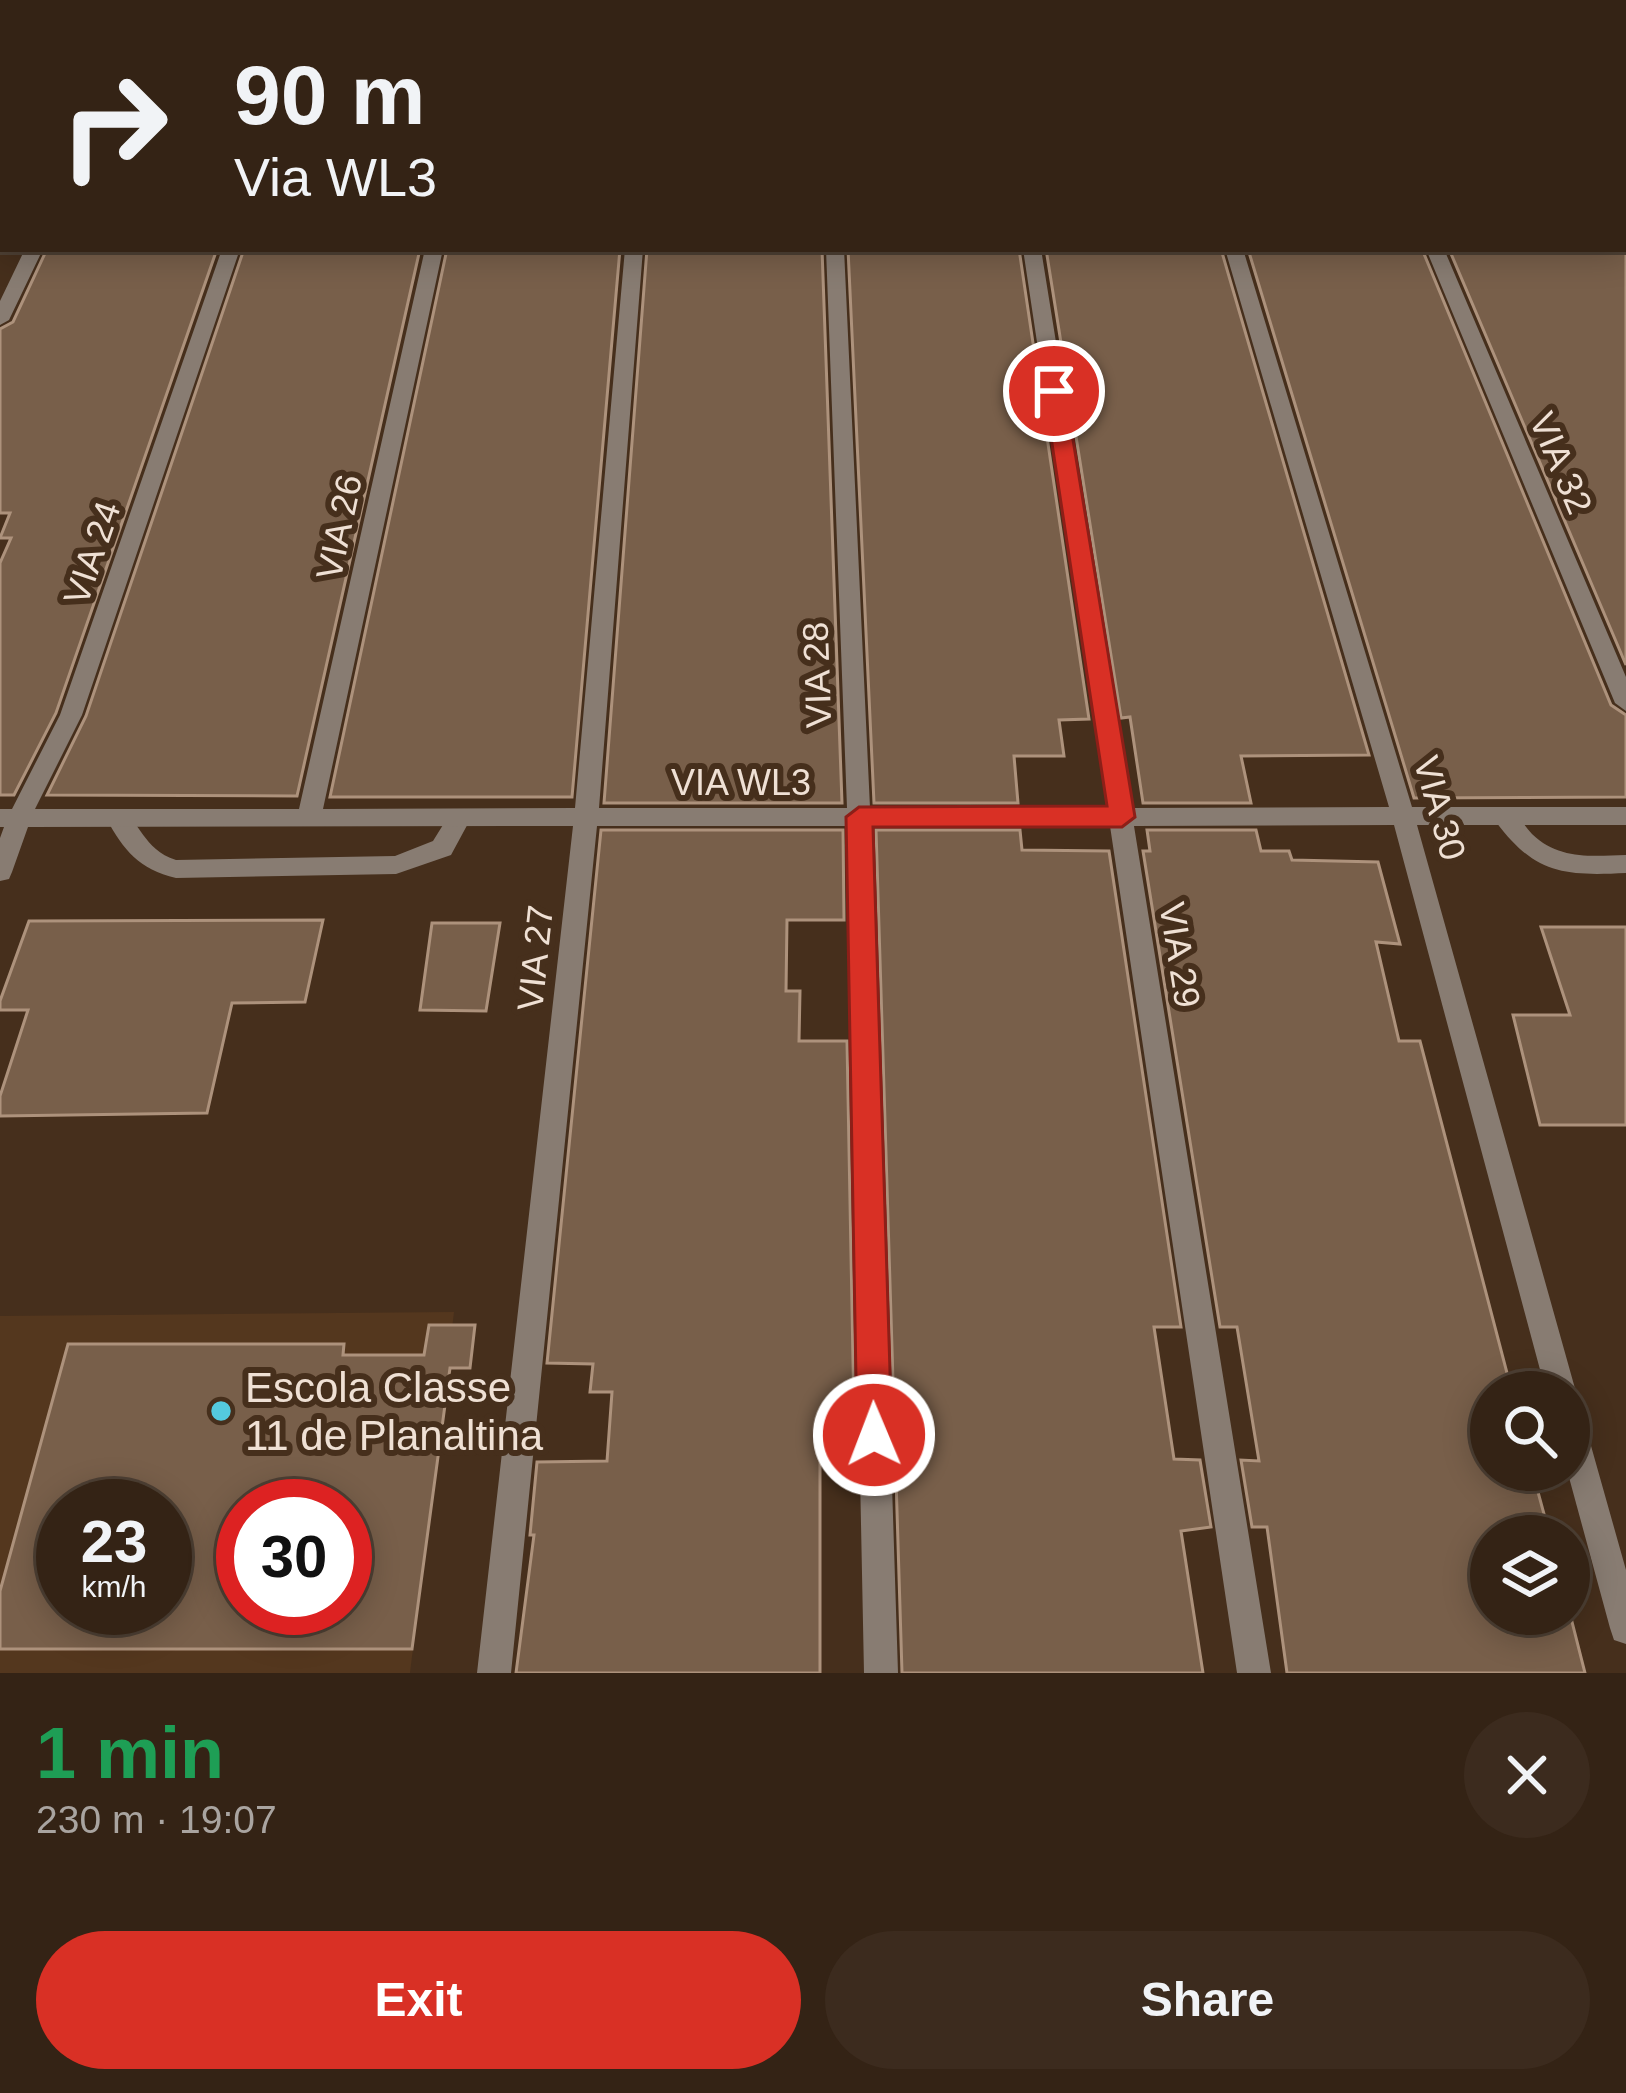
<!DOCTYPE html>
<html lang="en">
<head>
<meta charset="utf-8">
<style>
	:root { --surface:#342315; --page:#3c2b1e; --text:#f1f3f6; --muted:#a9a4a0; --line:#4e4034; --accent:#d93025 }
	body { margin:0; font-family:Helvetica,sans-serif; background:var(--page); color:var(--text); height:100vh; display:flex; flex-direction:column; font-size:45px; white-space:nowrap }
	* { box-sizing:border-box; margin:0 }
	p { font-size:39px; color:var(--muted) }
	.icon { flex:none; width:66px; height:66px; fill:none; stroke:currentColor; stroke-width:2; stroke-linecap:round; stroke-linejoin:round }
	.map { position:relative; height:1673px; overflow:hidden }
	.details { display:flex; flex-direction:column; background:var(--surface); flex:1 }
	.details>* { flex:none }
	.top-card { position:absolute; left:0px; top:0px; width:1626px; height:252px; box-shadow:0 6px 30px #0003,0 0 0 3px var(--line); background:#342315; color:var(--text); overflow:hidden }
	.buttons { position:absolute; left:1470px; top:1371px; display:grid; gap:24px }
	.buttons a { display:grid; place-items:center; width:120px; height:120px; border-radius:50%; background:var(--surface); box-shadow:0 6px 30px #0003,0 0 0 3px var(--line); font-size:60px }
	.speed { position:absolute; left:36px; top:1479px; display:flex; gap:24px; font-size:60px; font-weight:700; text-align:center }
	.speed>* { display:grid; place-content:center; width:156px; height:156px; border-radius:50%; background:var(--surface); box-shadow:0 6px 30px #0003,0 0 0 3px var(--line); line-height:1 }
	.speed small { font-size:30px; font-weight:400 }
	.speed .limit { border:18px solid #d22; background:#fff; color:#111 }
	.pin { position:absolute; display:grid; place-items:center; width:102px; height:102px; color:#fff; margin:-51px; border:6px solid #fff; border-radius:50%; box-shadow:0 3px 12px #0007 }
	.me { position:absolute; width:132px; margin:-66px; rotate:359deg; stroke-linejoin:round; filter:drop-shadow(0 0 9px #0008) }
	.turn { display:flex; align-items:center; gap:42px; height:252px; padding:0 36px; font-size:54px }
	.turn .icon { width:156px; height:156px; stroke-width:2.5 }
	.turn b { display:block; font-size:84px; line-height:102px }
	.round { display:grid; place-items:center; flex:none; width:126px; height:126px; border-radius:63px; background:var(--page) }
	.head { display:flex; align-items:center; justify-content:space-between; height:204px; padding:0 36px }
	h1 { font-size:72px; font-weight:700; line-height:90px; color:#1e9e55 }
	.button { display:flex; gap:24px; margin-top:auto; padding:24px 36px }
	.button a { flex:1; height:138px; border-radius:72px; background:var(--accent); color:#fff; font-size:48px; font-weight:700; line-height:138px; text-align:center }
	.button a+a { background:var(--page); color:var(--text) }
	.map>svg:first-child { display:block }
	.built { fill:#54371e; fill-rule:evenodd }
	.building { fill:#785f4a; stroke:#ad927c; stroke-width:3; fill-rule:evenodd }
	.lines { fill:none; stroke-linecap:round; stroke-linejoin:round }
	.lane { fill:#887c72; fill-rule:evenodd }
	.street { fill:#887c72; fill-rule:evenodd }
	.secondary { fill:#b6a394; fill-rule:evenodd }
	.route { fill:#d93025; stroke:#8d1f18; stroke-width:3 }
	.poi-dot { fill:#54cade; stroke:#462f1c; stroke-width:4.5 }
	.labels { text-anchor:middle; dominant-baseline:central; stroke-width:12; stroke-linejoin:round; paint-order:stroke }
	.street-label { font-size:36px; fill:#efe0d4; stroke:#462f1c }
	.near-poi-label { font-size:42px; fill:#efe0d4; stroke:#462f1c; text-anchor:start }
</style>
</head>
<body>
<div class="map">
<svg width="1626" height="1673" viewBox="0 0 1626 1673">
	<rect width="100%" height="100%" fill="#462f1c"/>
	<path class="built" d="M454,1312L410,1673H0V1316ZM63,1506H165V1608H63ZM243,1506H345V1608H243Z"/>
	<path class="building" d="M47,249H217L56,713L14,795H0V563L11,538H0L10,513H0V329L13,322Z
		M244,249H420L297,796L47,795L86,716Z
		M447,249H620L572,797H330Z
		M647,249H822L842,803H604Z
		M848,249H1019L1089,719L1059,720L1064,756H1014L1018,803H874Z
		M1046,249H1221L1369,755L1241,756L1251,803H1143L1130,717L1121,718Z
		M1248,249H1422L1611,705L1626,715V797L1414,798Z
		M1449,249H1626V665Z
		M601,830H843L844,920H787L786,991H800L799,1041H847L854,1414L820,1415V1673H516L534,1535H530L537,1462L607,1461L612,1392H590L593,1364L547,1363Z
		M876,830H1020L1022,850L1109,851L1181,1327H1154L1174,1459L1200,1460L1211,1527L1181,1531L1203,1673H902Z
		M1147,830H1256L1261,851H1289L1292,860L1378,862L1400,944L1376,942L1399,1041H1420L1512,1392H1491V1470H1532L1550,1536H1491V1614H1570L1585,1673H1287L1267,1527H1252L1241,1460L1259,1461L1237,1327H1220L1143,851H1150Z
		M323,920L305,1002L232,1003L207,1113L0,1116V1096L28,1010H0V1001L29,921Z
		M432,923H500L486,1011L420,1010Z
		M1541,927H1626V1125H1540L1513,1015H1570Z
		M429,1325H475L470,1368H450L412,1649H0V1591L68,1344H344L343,1355H424ZM63,1506H165V1608H63ZM243,1506H345V1608H243Z"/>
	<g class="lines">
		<path class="lane" d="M1504,807C1517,812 1523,824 1532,834C1559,860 1591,856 1626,855V873C1564,876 1535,874 1496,822L1492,816Z
			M118,809C142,821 142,849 176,860L395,856L433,841L451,812H467L471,818L451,855L396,874L176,878C139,869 124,851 106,818Z"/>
		<path class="street" d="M1623,207L1626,208V222L1623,221Z
			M25,249H43L9,320L0,325V301Z
			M222,249H240L82,715L35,809H299L425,249H443L323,809L575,808L625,249H643L599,808H847L826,249H844L870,808H1107L1023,249H1041L1131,808L1389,807L1225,249H1243L1412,807H1626V825H1417L1576,1392L1572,1402L1569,1392H1546L1394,825L1134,826L1271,1673H1237L1110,826H871L898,1673H864L847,826H597L511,1673H477L573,826L28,827L12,872L9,879L0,881V838L4,827H0V809H12L60,715Z
			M1426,249H1444L1626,677V711L1615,703Z
			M1569,1406L1580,1411L1584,1421L1626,1570V1644L1614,1640L1610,1628L1567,1470Z"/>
		<path class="secondary" d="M1623,102H1626V112H1623Z
			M0,105H3V115H0Z"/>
	</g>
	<path class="route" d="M1054,384L1065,391L1135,817L1122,827H873L892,1435L887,1447L874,1452L862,1447L857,1435L846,817L859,807L1107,806L1044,391Z"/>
	<circle class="poi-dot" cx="221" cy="1411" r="12"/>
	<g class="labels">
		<g class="street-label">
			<text transform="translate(1561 463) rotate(67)">VIA 32</text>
			<text transform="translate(339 527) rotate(-78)">VIA 26</text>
			<text transform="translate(92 553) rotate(-71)">VIA 24</text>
			<text transform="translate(817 675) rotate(-92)">VIA 28</text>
			<text x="741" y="782">VIA WL3</text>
			<text transform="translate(1440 808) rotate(74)">VIA 30</text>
			<text transform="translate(1180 955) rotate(81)">VIA 29</text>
			<text transform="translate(535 958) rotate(-84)">VIA 27</text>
		</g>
		<g class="near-poi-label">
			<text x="245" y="1387">Escola Classe<tspan x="245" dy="48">11 de Planaltina</tspan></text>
		</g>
	</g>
</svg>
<div class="buttons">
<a><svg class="icon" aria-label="search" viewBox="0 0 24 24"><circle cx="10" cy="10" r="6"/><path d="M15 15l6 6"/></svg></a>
<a><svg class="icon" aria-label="layers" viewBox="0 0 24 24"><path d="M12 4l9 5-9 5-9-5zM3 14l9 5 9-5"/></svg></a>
</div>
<div class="speed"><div>23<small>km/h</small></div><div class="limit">30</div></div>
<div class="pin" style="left:1054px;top:391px;background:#d93025"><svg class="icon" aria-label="arrive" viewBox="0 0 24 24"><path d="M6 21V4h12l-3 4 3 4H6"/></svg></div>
<svg class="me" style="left:874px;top:1435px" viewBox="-20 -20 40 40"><circle r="17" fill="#d93025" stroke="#fff" stroke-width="3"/><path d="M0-11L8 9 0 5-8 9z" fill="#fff"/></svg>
<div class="top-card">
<div class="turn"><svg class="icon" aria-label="right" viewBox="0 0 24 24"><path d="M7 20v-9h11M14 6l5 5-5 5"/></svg><div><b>90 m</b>Via WL3</div></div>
</div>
</div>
<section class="details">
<div class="head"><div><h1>1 min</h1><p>230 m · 19:07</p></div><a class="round"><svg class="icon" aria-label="close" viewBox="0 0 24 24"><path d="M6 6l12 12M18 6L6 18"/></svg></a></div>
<div class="button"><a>Exit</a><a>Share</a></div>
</section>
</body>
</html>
